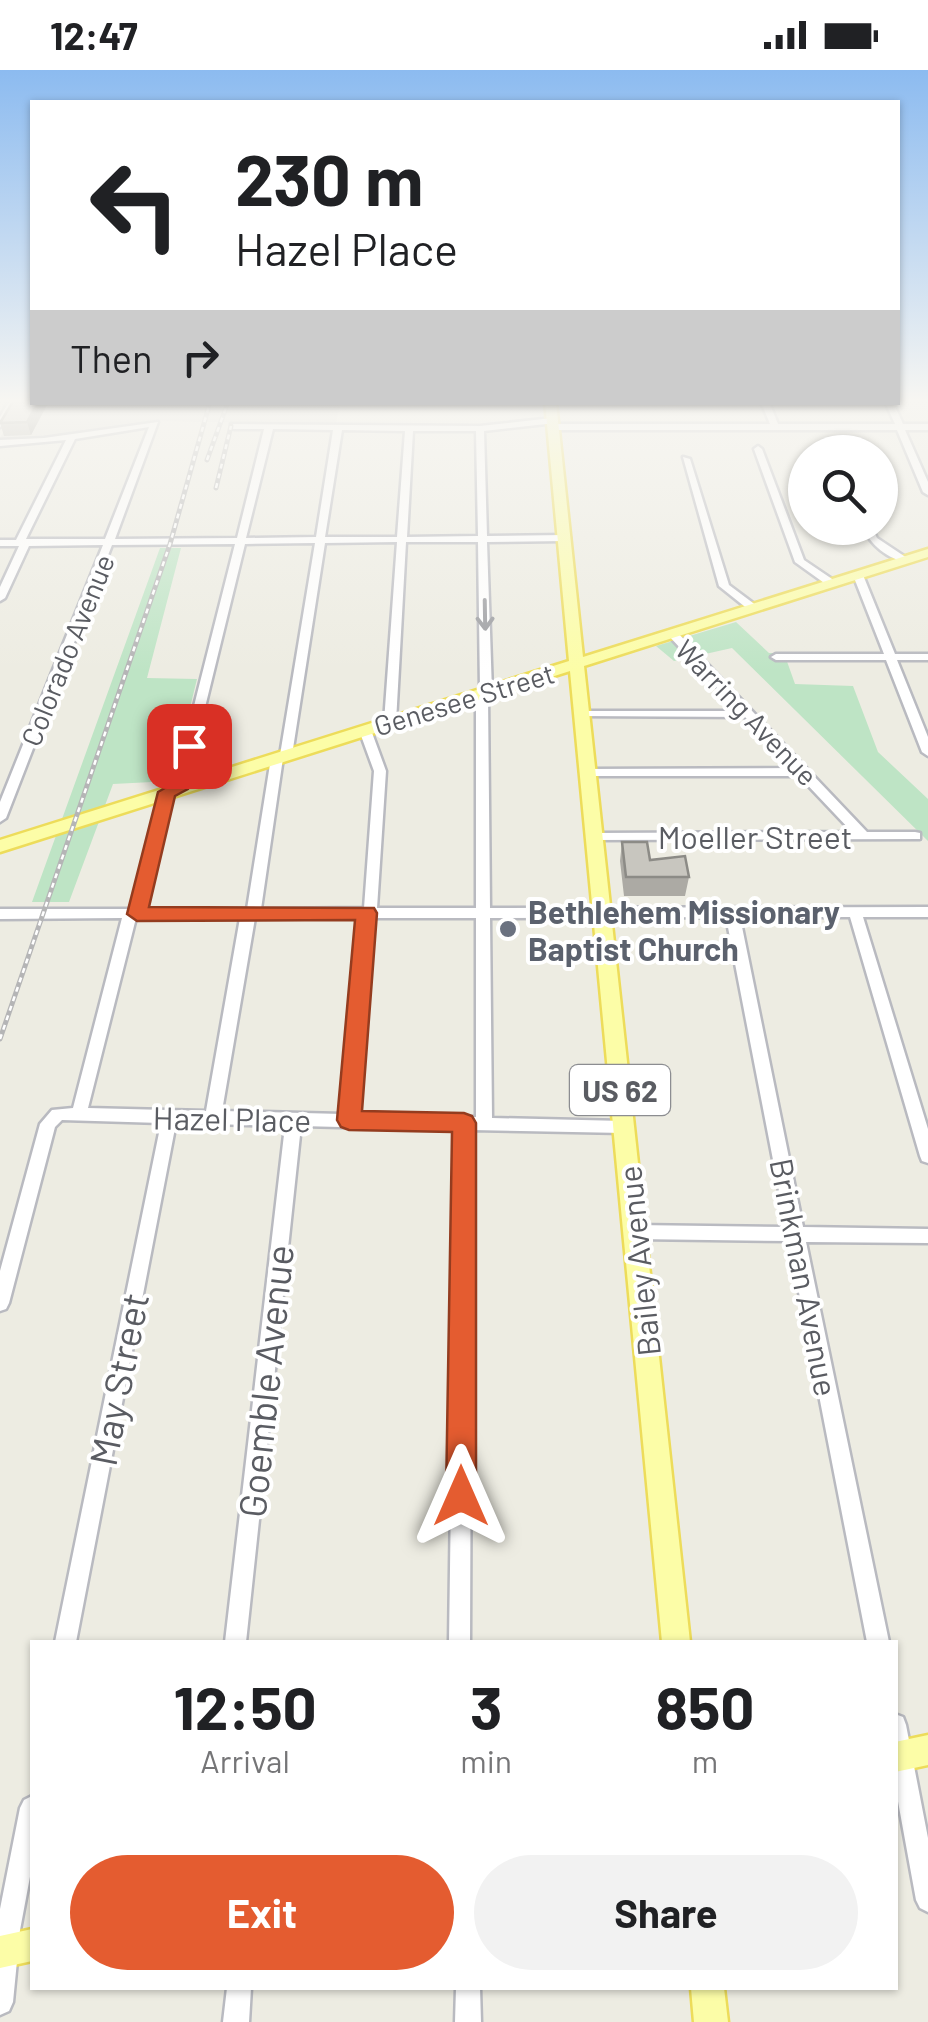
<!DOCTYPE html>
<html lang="en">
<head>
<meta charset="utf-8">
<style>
	:root { --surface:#fff; --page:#f2f2f2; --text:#202124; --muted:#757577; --accent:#e45c30 }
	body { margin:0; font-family:Barlow,sans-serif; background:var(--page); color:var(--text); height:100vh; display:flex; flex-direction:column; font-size:38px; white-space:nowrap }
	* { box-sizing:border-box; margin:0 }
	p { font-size:32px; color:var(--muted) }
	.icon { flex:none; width:55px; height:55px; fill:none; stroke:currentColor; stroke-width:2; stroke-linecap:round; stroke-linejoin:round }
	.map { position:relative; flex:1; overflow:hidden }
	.side { position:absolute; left:30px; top:1570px; width:868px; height:350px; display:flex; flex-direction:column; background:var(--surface); border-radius:0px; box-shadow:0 2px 8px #0004 }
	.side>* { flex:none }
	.hud { position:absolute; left:30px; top:30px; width:870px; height:305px; border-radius:0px; box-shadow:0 2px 8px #0004; background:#fff; color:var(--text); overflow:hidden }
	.buttons { position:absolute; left:788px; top:365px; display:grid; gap:20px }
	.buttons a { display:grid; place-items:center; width:110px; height:110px; border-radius:50%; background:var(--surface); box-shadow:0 2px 8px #0004; font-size:50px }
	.pin { position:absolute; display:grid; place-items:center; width:85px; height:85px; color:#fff; margin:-42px; border-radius:20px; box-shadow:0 5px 15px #0006 }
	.me { position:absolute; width:110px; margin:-55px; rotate:0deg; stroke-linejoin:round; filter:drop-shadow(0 0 8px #0008) }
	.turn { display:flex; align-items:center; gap:35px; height:210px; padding:0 40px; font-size:45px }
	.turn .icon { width:130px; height:130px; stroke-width:2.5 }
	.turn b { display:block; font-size:70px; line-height:85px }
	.then { display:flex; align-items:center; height:95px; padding:0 40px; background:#0003; gap:20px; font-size:38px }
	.eta { display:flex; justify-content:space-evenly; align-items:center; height:170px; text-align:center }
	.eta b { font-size:60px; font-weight:700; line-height:70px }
	.cta { display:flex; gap:20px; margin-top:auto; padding:20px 40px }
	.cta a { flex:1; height:115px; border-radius:60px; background:var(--accent); color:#fff; font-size:40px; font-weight:700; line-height:115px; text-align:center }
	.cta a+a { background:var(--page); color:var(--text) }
	.status { display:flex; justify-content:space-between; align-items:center; height:70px; padding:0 50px; background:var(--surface); direction:ltr }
	.status svg { height:28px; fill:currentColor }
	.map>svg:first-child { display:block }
	.industrial { fill:#deddd6 }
	.green { fill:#bee4c5 }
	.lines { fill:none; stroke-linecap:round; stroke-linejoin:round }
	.minor-casing { stroke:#b9bac0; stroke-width:5 }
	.major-casing { stroke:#eddc5a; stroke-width:5 }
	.minor { fill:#fff; fill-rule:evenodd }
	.major { fill:#fcfda7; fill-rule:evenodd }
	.rail-casing { stroke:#b5b5b6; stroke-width:5 }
	.rail { stroke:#fff; stroke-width:2.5; stroke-dasharray:5; stroke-linecap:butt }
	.wall { fill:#acaaa4 }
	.shaded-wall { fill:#8c8b86 }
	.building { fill:#c8c6bf; stroke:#8c8b86; stroke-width:2.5 }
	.oneway { stroke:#9c9da1 }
	.route { fill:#e45c30; stroke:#943c1f; stroke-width:2.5 }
	.worship-dot { fill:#6b7280; stroke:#fff; stroke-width:4 }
	.labels { text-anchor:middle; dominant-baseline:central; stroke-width:8; stroke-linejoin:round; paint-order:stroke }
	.far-street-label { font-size:28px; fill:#5a5c62; stroke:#fff }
	.shield { fill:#fff; stroke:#8c8d91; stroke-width:2.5 }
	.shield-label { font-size:30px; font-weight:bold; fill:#5a5c62 }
	.street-label { font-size:32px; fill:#5a5c62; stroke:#fff }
	.worship-label { font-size:32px; font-weight:bold; fill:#5b616d; stroke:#fff; text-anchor:start }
	.near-street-label { font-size:38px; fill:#5a5c62; stroke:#fff }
</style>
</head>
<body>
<div class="status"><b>12:47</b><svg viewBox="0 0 49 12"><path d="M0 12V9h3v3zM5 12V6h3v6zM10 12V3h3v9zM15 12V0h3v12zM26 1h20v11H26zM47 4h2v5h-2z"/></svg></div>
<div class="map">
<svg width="928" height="1952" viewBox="0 0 928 1952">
	<rect width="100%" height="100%" fill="#edece2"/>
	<path class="industrial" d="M21,328L32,332L340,333L336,354L150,351L36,368H0Z"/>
	<path class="green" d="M160,478H181L147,608L197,609L172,711L113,714L69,832H32Z
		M736,552L769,583H784L795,614L853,616L878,682L928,729V771L732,578L674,591L656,576Z"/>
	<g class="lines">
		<defs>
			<path id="minor" d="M11,328H19L4,354L0,357V347Z
				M761,332H769L778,354H895L885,332H893L903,354H928V360H905L928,412V425L923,422L897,360H553L549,357L553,354H770Z
				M552,348L555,349V353L484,361L487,466L565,465L570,468L565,471L487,472L492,622L488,625L490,838L928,837V847H863L928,1059V1093L922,1091L920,1086L850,847H740L803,1157L928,1159V1173L806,1172L889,1572H867L789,1171L635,1169L629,1167L627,1162L629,1157L635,1155L786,1157L726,847L490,848L492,1048L624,1051L630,1052L632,1057L630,1062L624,1063L472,1060L470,1572H449L456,1060L301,1056L246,1572H225L285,1056L176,1053L76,1572H55L161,1053L62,1050L55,1057L9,1233L6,1239L0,1241V1201L40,1054L52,1040L73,1038L122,848L0,849V839H131L161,723L167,719L173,723L145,839H247L271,688L273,685H280L315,473L245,474L185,719L179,723L173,719L235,474L112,475L6,748L0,752V732L103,475L29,476L5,528L0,531V517L19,476H0V470H16L66,370L0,376V370L44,368L158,352L115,469L237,468L264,359H234L231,358V354L480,356ZM149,357L105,469H26L75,369ZM273,359L333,360L316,467L246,468ZM342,360L405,361L397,467H325ZM413,361H476L478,466L407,467ZM397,472L384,652L390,655L396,652L406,472H478L480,620L476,623V838H377L386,701L371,660L365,657L359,660L374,701L364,838L261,839L283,688H290L292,685L325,473ZM136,848H240L206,1041L88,1038ZM255,848H359L342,1044L222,1041ZM372,848H476V1047L357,1045Z
				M758,376L762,379L804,490L835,511V515H827L795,492L754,379Z
				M683,387L690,389L729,515L757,536V540H749L719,516Z
				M864,458H872L877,468L907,488V492C889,490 869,474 864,458Z
				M854,503L863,505L895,584H928V590H897L928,667V686L922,682L886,590H776L771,587L776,584H884L853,505Z
				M672,560L676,561L867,762H915L920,763V769L590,770L589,767L595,763L852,762L799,706H585L583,703L589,699L793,698L745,647L579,646L577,644L583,641H739L668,565V561Z
				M895,1644L903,1647L906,1655L928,1768V1842L920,1838L916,1830L895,1715Z
				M32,1726V1796L20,1860L13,1932L9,1941L0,1945V1839L20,1738L24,1730Z
				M227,1918H251L249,1952H223Z
				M456,1918H480L481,1952H455Z"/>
			<path id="major" d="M545,332H556L583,587L928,479V487L584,596L690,1572H662L570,601L0,782V770L569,591Z
				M928,1665V1695L895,1702V1672Z
				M32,1859V1891L0,1898V1866Z
				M691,1918H724L728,1952H694Z"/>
		</defs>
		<use href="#minor" class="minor-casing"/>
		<use href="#major" class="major-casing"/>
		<use href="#minor" class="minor"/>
		<use href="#major" class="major"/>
		<defs>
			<path id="rail" d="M207,390L228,332
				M216,418L231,356
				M0,969L170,474L210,332"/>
		</defs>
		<use href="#rail" class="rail-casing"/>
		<use href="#rail" class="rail"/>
	</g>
	<path class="wall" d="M32,332H128L48,333L31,365L4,366L0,353Z
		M622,772L650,790L689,807L685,826H624L620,791Z"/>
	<path class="shaded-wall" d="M38,332L48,333L31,365L27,352Z"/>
	<path class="building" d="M15,328H32V332H38L27,352L0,353Z
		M622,772H647L650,790L685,786L689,807H626Z"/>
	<defs><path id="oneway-shaft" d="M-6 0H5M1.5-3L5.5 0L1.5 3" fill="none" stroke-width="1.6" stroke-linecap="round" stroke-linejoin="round" transform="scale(2.5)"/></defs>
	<use class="oneway" href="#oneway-shaft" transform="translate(485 545) rotate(89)"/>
	<linearGradient id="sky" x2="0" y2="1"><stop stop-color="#8cbbf0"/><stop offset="0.55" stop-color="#f7f6f2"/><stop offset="1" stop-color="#f7f6f2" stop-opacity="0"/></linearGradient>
	<rect width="928" height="601" fill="url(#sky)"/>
	<path class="route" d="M189,670L198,676L188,719L175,726L149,837L374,838L377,843L362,1041L464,1043L472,1046L476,1053V1426L472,1436L461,1440L451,1436L446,1426L452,1062L349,1060L341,1057L337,1050L355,850L137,851L127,844L158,722L170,715L180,676Z"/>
	<circle class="worship-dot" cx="508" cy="859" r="10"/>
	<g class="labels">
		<g class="far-street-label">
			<text transform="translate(67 580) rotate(-68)">Colorado Avenue</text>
			<text transform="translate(464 629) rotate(-17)">Genesee Street</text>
			<text transform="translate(747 642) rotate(46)">Warring Avenue</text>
		</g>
		<rect class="shield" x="570" y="995" width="100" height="50" rx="8"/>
		<g class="shield-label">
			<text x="620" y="1020">US 62</text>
		</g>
		<g class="street-label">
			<text x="755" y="766">Moeller Street</text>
			<text transform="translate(232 1048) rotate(1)">Hazel Place</text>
			<text transform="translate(638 1191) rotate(-96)">Bailey Avenue</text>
			<text transform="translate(805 1207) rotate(79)">Brinkman Avenue</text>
		</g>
		<g class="worship-label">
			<text x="528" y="841">Bethlehem Missionary<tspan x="528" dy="37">Baptist Church</tspan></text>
		</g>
		<g class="near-street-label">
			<text transform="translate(118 1309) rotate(-79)">May Street</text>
			<text transform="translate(265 1311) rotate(-84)">Goemble Avenue</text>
		</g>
	</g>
</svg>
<div class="buttons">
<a><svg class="icon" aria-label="search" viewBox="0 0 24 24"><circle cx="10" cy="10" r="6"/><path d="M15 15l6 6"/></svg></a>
</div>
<div class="pin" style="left:189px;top:676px;background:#d93025"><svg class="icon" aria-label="arrive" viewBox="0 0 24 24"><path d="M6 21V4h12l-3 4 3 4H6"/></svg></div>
<svg class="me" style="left:461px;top:1426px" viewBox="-20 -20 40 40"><path d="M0-17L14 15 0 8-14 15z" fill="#e45c30" stroke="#fff" stroke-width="4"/></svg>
<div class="hud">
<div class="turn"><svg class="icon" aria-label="left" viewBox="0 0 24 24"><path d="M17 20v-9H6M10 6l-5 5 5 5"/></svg><div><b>230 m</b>Hazel Place</div></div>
<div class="then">Then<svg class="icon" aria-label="right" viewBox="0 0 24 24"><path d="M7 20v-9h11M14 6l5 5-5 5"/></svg></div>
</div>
<section class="side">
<div class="eta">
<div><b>12:50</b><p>Arrival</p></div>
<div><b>3</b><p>min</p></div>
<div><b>850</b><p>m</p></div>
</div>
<div class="cta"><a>Exit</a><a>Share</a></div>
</section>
</div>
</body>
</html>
